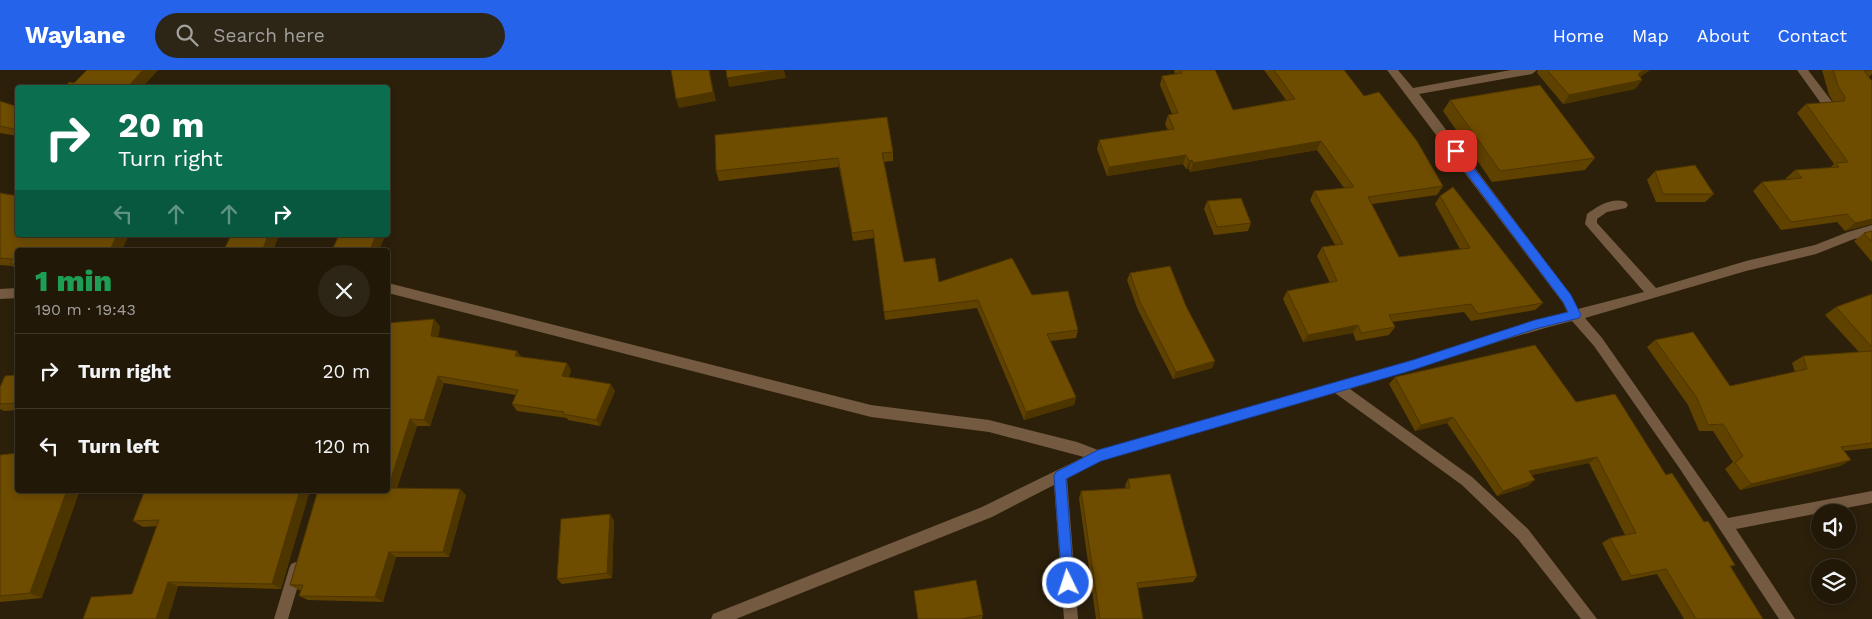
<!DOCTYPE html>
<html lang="en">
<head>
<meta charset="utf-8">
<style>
	:root { --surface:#211808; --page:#2d2516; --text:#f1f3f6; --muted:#a2a09c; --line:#3e3729; --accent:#2563eb }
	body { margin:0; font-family:"Work Sans",sans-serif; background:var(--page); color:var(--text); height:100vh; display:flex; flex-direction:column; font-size:19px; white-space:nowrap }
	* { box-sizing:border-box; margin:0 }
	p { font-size:16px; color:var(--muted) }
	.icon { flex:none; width:28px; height:28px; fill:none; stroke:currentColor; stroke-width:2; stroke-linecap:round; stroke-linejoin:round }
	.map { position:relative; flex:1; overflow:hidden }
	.sheet { position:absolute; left:15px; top:178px; width:375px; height:245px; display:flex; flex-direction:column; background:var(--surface); border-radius:5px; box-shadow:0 2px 8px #0003,0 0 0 1px var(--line) }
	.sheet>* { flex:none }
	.banner { position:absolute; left:15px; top:15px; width:375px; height:152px; border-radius:5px; box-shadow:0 2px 8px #0003,0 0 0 1px var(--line); background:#0b6e4f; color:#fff; overflow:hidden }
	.fabs { position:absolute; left:1811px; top:434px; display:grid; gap:10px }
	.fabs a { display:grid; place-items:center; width:45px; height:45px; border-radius:50%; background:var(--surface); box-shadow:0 2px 8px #0003,0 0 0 1px var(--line); font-size:25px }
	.pin { position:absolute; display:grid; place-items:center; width:42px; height:42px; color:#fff; margin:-21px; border-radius:10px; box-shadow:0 2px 8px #0006 }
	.me { position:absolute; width:55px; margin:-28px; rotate:356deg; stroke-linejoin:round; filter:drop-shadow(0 0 4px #0008) }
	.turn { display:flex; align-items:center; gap:18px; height:105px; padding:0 20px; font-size:22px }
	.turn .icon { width:65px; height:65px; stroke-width:2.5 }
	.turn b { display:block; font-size:35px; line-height:42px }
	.lanes { display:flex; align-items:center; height:48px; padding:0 20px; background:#0003; justify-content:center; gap:25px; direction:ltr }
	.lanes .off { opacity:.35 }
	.round { display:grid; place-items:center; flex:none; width:52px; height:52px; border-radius:26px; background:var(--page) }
	.overview { display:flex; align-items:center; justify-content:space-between; height:85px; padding:0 20px }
	h1 { font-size:30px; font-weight:800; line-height:38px; color:#1e9e55 }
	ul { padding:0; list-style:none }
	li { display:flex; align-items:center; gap:15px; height:75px; padding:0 20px; border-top:1px solid var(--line) }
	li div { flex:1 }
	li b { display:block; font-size:19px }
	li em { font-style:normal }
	header { display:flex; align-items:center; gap:30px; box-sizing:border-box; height:70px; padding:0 25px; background:var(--accent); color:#fff }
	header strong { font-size:24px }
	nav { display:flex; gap:28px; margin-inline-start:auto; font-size:18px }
	.search { width:350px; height:45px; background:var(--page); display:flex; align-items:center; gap:12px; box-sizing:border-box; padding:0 18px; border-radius:28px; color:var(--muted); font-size:19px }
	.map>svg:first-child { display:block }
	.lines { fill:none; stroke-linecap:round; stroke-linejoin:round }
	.street { fill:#745a40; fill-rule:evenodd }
	.wall { fill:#5f4100 }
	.shaded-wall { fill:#4d3500 }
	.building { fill:#6e4c00; stroke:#4d3500 }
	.route { fill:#2563eb; stroke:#184099 }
</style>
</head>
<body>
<header>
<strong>Waylane</strong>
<div class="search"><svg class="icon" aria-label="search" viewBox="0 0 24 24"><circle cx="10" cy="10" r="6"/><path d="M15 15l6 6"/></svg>Search here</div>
<nav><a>Home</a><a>Map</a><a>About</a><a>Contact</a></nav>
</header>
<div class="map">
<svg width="1872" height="549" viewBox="0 0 1872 549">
	<rect width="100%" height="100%" fill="#2c200b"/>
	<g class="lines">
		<path class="street" d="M1387,0H1398L1413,18L1511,0H1537L1532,4L1419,24L1571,225L1578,239L1644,222L1585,154L1587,144C1598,136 1612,127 1626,132L1628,135L1626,138L1607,142L1597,149V153L1656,218L1746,191L1815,175L1848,162L1872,155V165L1854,169L1816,184L1746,201L1585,248L1602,268L1728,448L1872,421V433L1736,459L1795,549H1779L1680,399L1594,276L1572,251C1497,270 1424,297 1350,319L1472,407L1528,459L1597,549H1581L1518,469L1462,415L1335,323L1101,391L1067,408L1078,549H1064L1054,415L992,447L736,549H711L713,544L718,542L982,437L1084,387L989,362L871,347L388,223V213L871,335L989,350L1077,372L1098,380L1413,290L1535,250L1567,242L1563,233Z
			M1797,0H1808L1833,33L1834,36L1833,39H1825Z
			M18,218V228L0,229V219Z
			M296,492L301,494L303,499L288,549H274L289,499L291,494Z"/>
	</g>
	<path class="wall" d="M1174,0H1215L1233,40L1286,30L1264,0H1344L1364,26L1443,116L1437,125L1372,134L1399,187L1460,179L1435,134L1440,126L1543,233L1535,240L1471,251L1464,242L1392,252L1395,257L1389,265L1356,271L1353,263L1303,272L1283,229L1287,221L1330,213L1317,186L1322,177L1335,175L1310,130L1314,121L1344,118L1317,80L1190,102L1189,99H1186L1183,94L1107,106L1097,79L1099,70L1168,60L1165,54L1168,45L1172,44L1160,15L1162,6L1175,4Z
		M1538,0H1650L1640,7L1642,10L1635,19L1563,34L1537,3Z
		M1822,0H1872V4L1869,7L1872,11V154L1845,161L1837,152L1781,160L1753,121L1762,112L1787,110L1786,108L1795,100L1830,98L1834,94L1797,43L1806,34L1833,32L1829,25Z
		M1450,30L1595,88L1585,100L1492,112L1443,41Z
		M0,31L18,37V66L0,63Z
		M893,82V91L884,92L904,192L939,212L1032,225L1078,260L1076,268L1050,271L1076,327L1074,335L1024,350L977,238L885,250L874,168L853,171L839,97L719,111L716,101Z
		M1655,101L1714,124L1705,132H1656L1647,110Z
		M0,123L18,180V200L12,196L0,195Z
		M1207,131L1251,153L1248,161L1214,165L1204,139Z
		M1872,161V192L1854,171L1864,163Z
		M231,165H279L273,180H227L225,178Z
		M1130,203L1215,291L1212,298L1173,309L1138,240L1127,210Z
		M1872,224V378L1844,381L1851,390L1840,396L1740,420L1725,399L1733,392L1713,361H1699L1688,335L1647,277L1655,270L1730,316L1795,302L1792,293L1803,286L1859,282L1825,245L1836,237Z
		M440,256L438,267L521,287L571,300L569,307L615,321L600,356L568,350L567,348L517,341L512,334L516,325L444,313L430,356H417L397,418L466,425L449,487H396L383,532L308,530L299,526L301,520H299L290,515Z
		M18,297V340L4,341L0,339V317L15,305Z
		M1395,307L1576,332L1666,405L1704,452L1735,495L1731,497L1763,549H1684L1657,504L1622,511L1602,473L1610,468L1625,465L1589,393L1532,405L1528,416L1497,426L1447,353L1415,361L1389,314Z
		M0,385L42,528L0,532Z
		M1128,409L1197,506L1193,512L1138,518L1143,549H1096L1079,428L1081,421L1126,419L1125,416Z
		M145,420H310L281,519L178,516L168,549H83L132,524L157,456L143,457L133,451Z
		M614,450L612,508L562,514L557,509Z
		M914,521L983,545L982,549H918Z"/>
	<path class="shaded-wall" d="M143,0H158L142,18H127Z
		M709,0L716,31L679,38L676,29Z
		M778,0H784L786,8L729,17L727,8Z
		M1644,0H1650L1632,12L1638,4Z
		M1642,10L1635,19L1563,34L1569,25Z
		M1321,71L1317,80L1190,102L1193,93Z
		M1186,85L1183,94L1107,106L1109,97Z
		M1192,90L1189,99H1186L1189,91Z
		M1872,149V154L1845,161L1855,153Z
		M117,165H129L122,180H110Z
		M268,165H279L273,180H264L263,179Z
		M376,165H386L379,180H370Z
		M434,249L440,256L437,274L431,266Z
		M1358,255L1353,263L1303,272L1308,265Z
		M517,281L522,288L515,286Z
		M1215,291L1212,298L1173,309L1176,302Z
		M567,293L571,300L566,313L562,306Z
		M438,306L444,313L430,356L424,350Z
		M611,314L615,321L600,356L596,350Z
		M1076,327L1074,335L1024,350L1026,342Z
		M1453,347L1447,353L1415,361L1421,355Z
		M410,349L417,356L395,424L388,418Z
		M1597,387L1589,393L1522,407L1529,401Z
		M1851,390L1840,396L1740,420L1751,414Z
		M1535,410L1528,416L1497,426L1503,421Z
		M460,419L466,425L449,487L443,482Z
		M67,420H80L42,528L30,523Z
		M300,420H310L281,519L272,514Z
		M610,444L614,450L612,508L607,503Z
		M389,482L396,487L383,532L375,527Z
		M168,512L178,516L168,549H156Z"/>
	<path class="building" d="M87,0H143L127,18H65L69,12L74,13Z
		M671,0H709L713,22L676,29Z
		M726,0H778L727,8Z
		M1180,0H1215L1233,40L1295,29L1274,0H1344L1364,26L1379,22L1417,71L1443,116L1368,127L1399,187L1470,178L1440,126L1453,117L1543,233L1478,244L1471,234L1389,245L1395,257L1361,263L1358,255L1308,265L1287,221L1337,211L1322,177L1343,174L1314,121L1354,117L1321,71L1193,93L1192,90L1189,91L1186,85L1109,97L1099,70L1174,59L1168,45L1178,43L1162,6L1182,3Z
		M1547,0H1644L1638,4L1642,10L1569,25Z
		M1833,0H1872L1864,1L1872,11V149L1855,153L1847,144L1791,152L1762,112L1802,108L1795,100L1839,97L1836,93L1848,92L1806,34L1844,31L1845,27L1838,16Z
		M1540,15L1595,88L1500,101L1450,30Z
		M0,31L18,37V60L0,56Z
		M887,47L893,82L882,83L904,192L935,188L939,212L1012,188L1032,225L1068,221L1078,260L1047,264L1076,327L1026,342L978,230L884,242L873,160L852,163L838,88L716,101L715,65Z
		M1695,95L1714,124H1663L1655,101Z
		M0,123L18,126V165H117L110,180H18V194H10L13,189L0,188Z
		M1241,128L1251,153L1217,157L1207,131Z
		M1872,161V172L1864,163Z
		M231,165H268L263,179L225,178Z
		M339,165H376L370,180H332Z
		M1170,196L1186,236L1215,291L1176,302L1140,232L1130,203Z
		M1872,224V277L1836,237Z
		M434,249L431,266L517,281L515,286L567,293L562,306L611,314L596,350L563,344L564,342L512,334L518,320L438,306L424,350L410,349L388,418L460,419L443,482H389L375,527L299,526L303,515H290L318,420H388V253Z
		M1693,262L1730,316L1807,299L1803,286L1872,281V373L1841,377L1851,390L1751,414L1735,393L1743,386L1723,354L1708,355L1697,328L1655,270Z
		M1535,275L1576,332L1615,324L1666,405L1672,403L1704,452L1708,451L1735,495L1730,496L1763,549H1696L1666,499L1631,506L1610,468L1636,463L1597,387L1529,401L1535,410L1503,421L1453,347L1421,355L1395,307Z
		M18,297V333L0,334V317L5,306L15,305Z
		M18,383V420H67L30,523L0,526V385Z
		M1170,404L1197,506L1137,513L1143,549H1100L1081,421L1130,418L1128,409Z
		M145,420H300L272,514L168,512L156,549H83L91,527L132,524L159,450L133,451Z
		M610,444L607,503L557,509L561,449Z
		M976,510L983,545L961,549H918L914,521Z"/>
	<path class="route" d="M1456,78L1459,79L1571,225L1581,245L1579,248L1535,259L1413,300L1101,391L1066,409L1074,513L1073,518L1068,520L1063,518L1062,513L1054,406L1056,402L1098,380L1413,290L1535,250L1568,242L1563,232L1452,84L1451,81Z"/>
</svg>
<div class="fabs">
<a><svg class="icon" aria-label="sound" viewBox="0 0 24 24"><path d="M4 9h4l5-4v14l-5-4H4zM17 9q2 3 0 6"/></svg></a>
<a><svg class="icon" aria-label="layers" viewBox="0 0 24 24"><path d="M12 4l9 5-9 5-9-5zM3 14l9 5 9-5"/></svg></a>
</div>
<div class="pin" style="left:1456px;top:81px;background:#d93025"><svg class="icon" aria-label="arrive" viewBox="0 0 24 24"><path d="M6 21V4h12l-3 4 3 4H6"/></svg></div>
<svg class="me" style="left:1068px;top:513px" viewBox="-20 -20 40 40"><circle r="17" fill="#2563eb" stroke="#fff" stroke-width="3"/><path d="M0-11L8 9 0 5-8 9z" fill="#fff"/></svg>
<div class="banner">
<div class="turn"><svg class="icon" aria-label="right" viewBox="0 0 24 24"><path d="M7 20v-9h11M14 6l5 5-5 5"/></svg><div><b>20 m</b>Turn right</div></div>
<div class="lanes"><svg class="icon off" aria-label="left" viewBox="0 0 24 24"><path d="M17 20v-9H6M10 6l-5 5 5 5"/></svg><svg class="icon off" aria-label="ahead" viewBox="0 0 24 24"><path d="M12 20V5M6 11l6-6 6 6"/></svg><svg class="icon off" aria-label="ahead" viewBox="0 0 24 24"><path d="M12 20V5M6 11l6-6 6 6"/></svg><svg class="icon" aria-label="right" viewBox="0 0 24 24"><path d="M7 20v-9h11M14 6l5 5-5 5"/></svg></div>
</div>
<section class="sheet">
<div class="overview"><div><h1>1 min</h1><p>190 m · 19:43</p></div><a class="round"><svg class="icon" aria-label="close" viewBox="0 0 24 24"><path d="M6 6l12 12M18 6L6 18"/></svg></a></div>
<ul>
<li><svg class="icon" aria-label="right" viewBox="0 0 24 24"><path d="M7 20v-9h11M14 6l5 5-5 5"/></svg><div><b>Turn right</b></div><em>20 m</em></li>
<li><svg class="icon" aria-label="left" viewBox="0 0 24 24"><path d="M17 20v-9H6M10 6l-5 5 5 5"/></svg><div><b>Turn left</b></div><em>120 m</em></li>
</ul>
</section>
</div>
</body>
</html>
